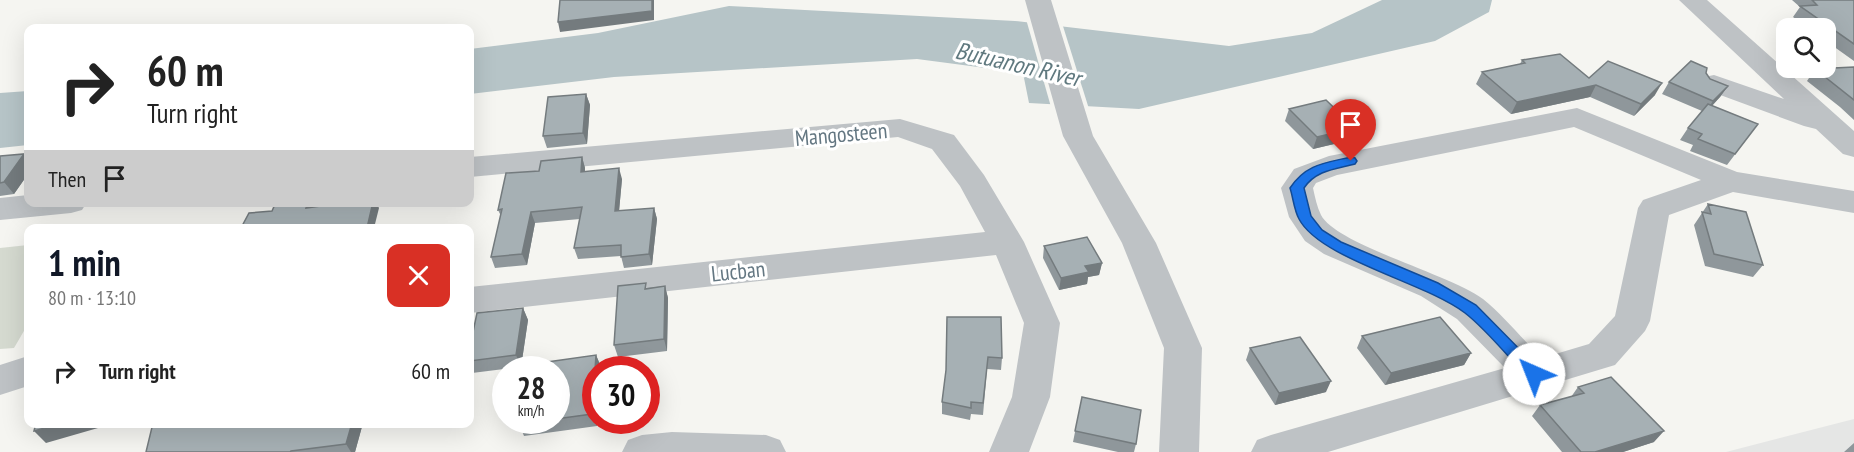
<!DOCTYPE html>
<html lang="en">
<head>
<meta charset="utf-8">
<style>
	:root { --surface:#fff; --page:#f2f2f2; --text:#222; --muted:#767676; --accent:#111827 }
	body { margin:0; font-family:"PT Sans Narrow",sans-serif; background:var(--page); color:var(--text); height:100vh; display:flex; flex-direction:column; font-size:22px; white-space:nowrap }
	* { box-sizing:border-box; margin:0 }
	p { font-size:20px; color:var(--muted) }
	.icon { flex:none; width:33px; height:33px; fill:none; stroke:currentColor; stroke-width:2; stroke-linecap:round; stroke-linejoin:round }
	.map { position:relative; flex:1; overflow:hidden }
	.panel { position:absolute; left:24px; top:224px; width:450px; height:204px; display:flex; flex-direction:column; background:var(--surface); border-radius:12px; box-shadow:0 6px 24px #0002 }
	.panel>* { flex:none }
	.banner { position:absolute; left:24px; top:24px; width:450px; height:183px; border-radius:12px; box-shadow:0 6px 24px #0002; background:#fff; color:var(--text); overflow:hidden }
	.controls { position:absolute; left:1776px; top:18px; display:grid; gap:12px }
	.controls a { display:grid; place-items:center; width:60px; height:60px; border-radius:12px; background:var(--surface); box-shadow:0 6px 24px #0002; font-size:30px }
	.speed { position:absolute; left:492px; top:356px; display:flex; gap:12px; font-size:30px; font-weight:700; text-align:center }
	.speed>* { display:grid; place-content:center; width:78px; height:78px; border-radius:50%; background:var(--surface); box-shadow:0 6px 24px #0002; line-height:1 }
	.speed small { font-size:15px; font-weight:400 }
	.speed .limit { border:9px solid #d22; background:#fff; color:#111 }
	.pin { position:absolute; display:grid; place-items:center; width:51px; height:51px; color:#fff; margin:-62px -26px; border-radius:50% 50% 50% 0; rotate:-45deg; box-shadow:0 0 6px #0007 }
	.pin .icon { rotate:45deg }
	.me { position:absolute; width:66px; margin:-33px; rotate:316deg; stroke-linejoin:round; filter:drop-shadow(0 0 4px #0008) }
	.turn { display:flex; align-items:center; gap:21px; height:126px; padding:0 24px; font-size:27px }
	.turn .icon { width:78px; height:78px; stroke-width:2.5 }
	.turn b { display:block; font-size:42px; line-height:51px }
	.then { display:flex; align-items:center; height:57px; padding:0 24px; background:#0003; gap:12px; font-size:22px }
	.round { display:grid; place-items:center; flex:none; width:63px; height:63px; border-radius:12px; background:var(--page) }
	.overview { display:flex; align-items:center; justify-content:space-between; height:102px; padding:0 24px }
	h1 { font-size:36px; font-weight:700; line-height:45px; color:var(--accent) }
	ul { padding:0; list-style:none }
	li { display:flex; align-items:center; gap:18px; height:90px; padding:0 24px }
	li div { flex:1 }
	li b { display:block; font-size:22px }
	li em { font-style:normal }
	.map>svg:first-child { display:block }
	.built { fill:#e5e6e5 }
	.green { fill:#d5dad0 }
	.water { fill:#b6c4c7 }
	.pier { fill:#f5f5f1 }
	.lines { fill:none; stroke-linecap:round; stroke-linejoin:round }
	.minor { fill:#bec2c5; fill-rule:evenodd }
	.wall { fill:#8f979b }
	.shaded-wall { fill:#747b7e }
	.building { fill:#a6b0b4; stroke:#747b7e; stroke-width:1.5 }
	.route { fill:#1a73e8; stroke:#114b97; stroke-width:1.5 }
	.labels { text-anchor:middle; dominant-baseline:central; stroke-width:6; stroke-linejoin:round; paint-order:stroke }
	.street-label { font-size:22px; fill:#647782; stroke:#fff }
	.water-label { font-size:24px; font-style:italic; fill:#60797f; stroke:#fff }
</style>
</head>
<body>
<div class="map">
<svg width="1854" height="452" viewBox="0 0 1854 452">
	<rect width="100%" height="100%" fill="#f5f5f1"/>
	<path class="built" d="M1854,419V452H1726Z"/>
	<path class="green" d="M28,245V324L14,348L0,349V248Z"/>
	<path class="water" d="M1382,0H1492L1489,12L1435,41L1139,109L1029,103L1023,73L917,59L614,77L470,94V49L598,33L729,6L1015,21L1229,46L1312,33Z
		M28,91V145L0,148V93Z"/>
	<path class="pier" d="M1026,19L1062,23L1089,109L1051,107Z"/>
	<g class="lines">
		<path class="minor" d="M1025,0H1051L1093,136L1156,243L1202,348L1199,452H1159L1164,348L1122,243L1063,136Z
			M1679,0H1707L1854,131V157L1843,154L1816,129L1804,126L1704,89L1700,83L1704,77L1714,75L1784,99Z
			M1577,108L1737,172L1854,191V213L1733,192L1669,215L1650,321L1645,331L1615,365L1328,452H1251L1257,440L1271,435L1505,368L1457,319L1421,296L1324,254L1305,241L1289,217L1281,188L1294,169L1329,156ZM1574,127L1701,180L1643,200L1638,208L1615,316L1589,344L1542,358C1522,339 1504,316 1483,299C1447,273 1337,245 1321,215C1317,207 1315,197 1313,188L1316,183L1337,175Z
			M900,119L954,135L984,175L1024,242L1060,323L1050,397L1029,452H989L1012,397L1024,323L996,255L470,313V287L985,232L960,186L932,149L898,137L470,177V157Z
			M28,195V202H87L82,210L71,213L0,220V198Z
			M28,356V386L0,395V365Z
			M672,432L766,435L780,440L786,452H622L628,440L642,435Z"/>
	</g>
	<path class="wall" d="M1792,0H1854V61L1826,41V28H1808L1793,17L1800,7Z
		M1522,60L1589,78L1655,95L1634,116L1590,97L1511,114L1476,84L1482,72L1520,64Z
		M1854,67V120L1840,107L1807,81L1815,69Z
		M1706,73L1710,79L1728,86L1720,97L1712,106L1758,124L1727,165L1690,151L1693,145L1680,140L1688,128L1702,111L1662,94L1669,82Z
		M586,94L590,105L587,144L547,148L543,136Z
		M1289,109L1351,140L1313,149L1285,121Z
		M24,154L28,159V174L14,194L0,196V156Z
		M582,157L585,168V171L622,179L619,211L654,208L657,219L652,265L624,268L621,256L578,259L574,248L580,219L535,223L527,265L495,268L491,257L501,216L498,210L539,171Z
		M1708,204L1763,265L1753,277L1705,266L1694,225Z
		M1044,246L1102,263L1099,275L1088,277L1087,284L1059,290L1043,258Z
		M665,286L668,298L667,351L618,357L614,345L647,288Z
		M523,308L528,320L521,367L472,373L470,367V346Z
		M947,317L1002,358L1001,370L987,369L983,415L971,414L970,420L942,414V402L946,371Z
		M1362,336L1471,353L1464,365L1385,385L1357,348Z
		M1250,348L1326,392L1275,405L1246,360Z
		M596,355L601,367L600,369H596L597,426L524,436L519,424V420H556V369Z
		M1578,387L1654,442L1623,452H1562L1532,416L1540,405L1571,397Z
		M1082,397L1136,444L1134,452H1118L1073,442Z
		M363,423L355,452H146Z
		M1854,443V452H1844Z"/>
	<path class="shaded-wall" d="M652,0H654V20L560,32L558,22Z
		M1662,83L1655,95L1634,116L1641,104Z
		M1596,85L1590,97L1511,114L1517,102Z
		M1728,86L1720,97L1705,113L1713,101Z
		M586,94L590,105L587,144L583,133Z
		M1355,128L1351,140L1313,149L1317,137Z
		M24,154L28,159V174L14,194L4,182Z
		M582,157L585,168L584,183L581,172Z
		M619,168L622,179L618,222L615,211Z
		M308,202H317L311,217L306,208Z
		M373,202H376L379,208L374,228H367Z
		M654,208L657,219L652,265L649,254Z
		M531,212L535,223L527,265L522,254Z
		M1102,263L1099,275L1088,277L1087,284L1059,290L1061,278L1085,266Z
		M665,286L668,298L667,351L664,339Z
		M523,308L528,320L521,367L516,355Z
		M1471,353L1464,365L1385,385L1391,373Z
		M596,355L601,367L600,369H596V420H597V426L592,414Z
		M1331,381L1326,392L1275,405L1279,393Z
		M62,423H99L98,428L46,443L34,431Z
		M352,423H363L355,452H351L346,444Z
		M1664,431L1654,442L1623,452H1595Z"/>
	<path class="building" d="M560,0H652V11L558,22Z
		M1812,0H1854V44L1800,6L1817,5Z
		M1560,54L1589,78L1608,61L1662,83L1641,104L1596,85L1517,102L1482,72L1525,63L1522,60Z
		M1691,61L1707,68L1706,73L1710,79L1728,86L1713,101L1669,82Z
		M1854,67V100L1815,69Z
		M586,94L583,133L543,136L548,97Z
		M1326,100L1355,128L1317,137L1289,109Z
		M1708,104L1758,124L1735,154L1698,139L1702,134L1688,128Z
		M24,154L4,182L0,183V156Z
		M582,157L581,172L619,168L615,211L654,208L649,254L621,257V245L574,248L582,207L531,212L522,254L491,257L502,209L498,210L506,173L539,171L541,161Z
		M276,202H308L306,208L349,202H373L367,228H241L249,213L272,211Z
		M1708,204L1746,212L1763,265L1714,254L1702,212L1711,214Z
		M1087,237L1102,263L1085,266L1089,272L1061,278L1044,246Z
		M646,283L645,289L665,286L664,339L614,345L618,286Z
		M523,308L516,355L470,361V346L477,313Z
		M947,317H1001L1002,358L988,357L983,403L971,402V408L942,402L946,370Z
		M1440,317L1471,353L1391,373L1362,336Z
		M1300,337L1331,381L1279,393L1250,348Z
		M596,355L592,414L556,419V369H526V365Z
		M1611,377L1664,431L1595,452H1581L1540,405L1584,393L1578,387Z
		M1082,397L1141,410L1136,444L1075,431Z
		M519,420H550L519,424Z
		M36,423H62L34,431Z
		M153,423H352L346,444L291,451L290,452H146Z"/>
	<path class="route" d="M1351,157L1355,158L1357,161L1355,164C1336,169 1316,170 1304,188L1311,216L1322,230L1341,242L1438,283L1476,305L1540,370L1542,374L1540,379L1534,381L1529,379C1509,358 1487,330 1465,313C1424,282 1320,259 1299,219C1294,210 1293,197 1290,188C1306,164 1325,163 1351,157Z"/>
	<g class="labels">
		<g class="street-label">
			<text transform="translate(841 134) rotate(-5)">Mangosteen</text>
			<text transform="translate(738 271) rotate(-6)">Lucban</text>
		</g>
		<g class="water-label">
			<text transform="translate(1018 64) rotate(13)">Butuanon River</text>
		</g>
	</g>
</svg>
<div class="controls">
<a><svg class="icon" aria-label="search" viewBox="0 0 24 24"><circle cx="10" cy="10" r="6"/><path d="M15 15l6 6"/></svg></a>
</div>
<div class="speed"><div>28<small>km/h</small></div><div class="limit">30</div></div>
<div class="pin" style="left:1351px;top:161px;background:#d93025"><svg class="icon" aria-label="arrive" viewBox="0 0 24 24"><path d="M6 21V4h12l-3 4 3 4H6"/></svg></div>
<svg class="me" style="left:1534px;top:374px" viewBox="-20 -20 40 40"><circle r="19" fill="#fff"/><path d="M0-13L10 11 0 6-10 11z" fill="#1a73e8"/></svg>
<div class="banner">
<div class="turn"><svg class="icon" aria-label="right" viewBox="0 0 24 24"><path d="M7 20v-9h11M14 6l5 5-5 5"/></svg><div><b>60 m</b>Turn right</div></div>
<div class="then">Then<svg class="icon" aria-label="arrive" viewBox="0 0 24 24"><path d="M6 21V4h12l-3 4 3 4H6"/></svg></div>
</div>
<section class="panel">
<div class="overview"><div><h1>1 min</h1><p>80 m · 13:10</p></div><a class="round" style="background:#d93025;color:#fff"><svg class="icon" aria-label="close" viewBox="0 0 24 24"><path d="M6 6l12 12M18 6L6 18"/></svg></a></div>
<ul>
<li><svg class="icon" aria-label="right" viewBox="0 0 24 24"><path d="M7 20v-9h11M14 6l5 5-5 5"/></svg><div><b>Turn right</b></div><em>60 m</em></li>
</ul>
</section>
</div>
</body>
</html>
